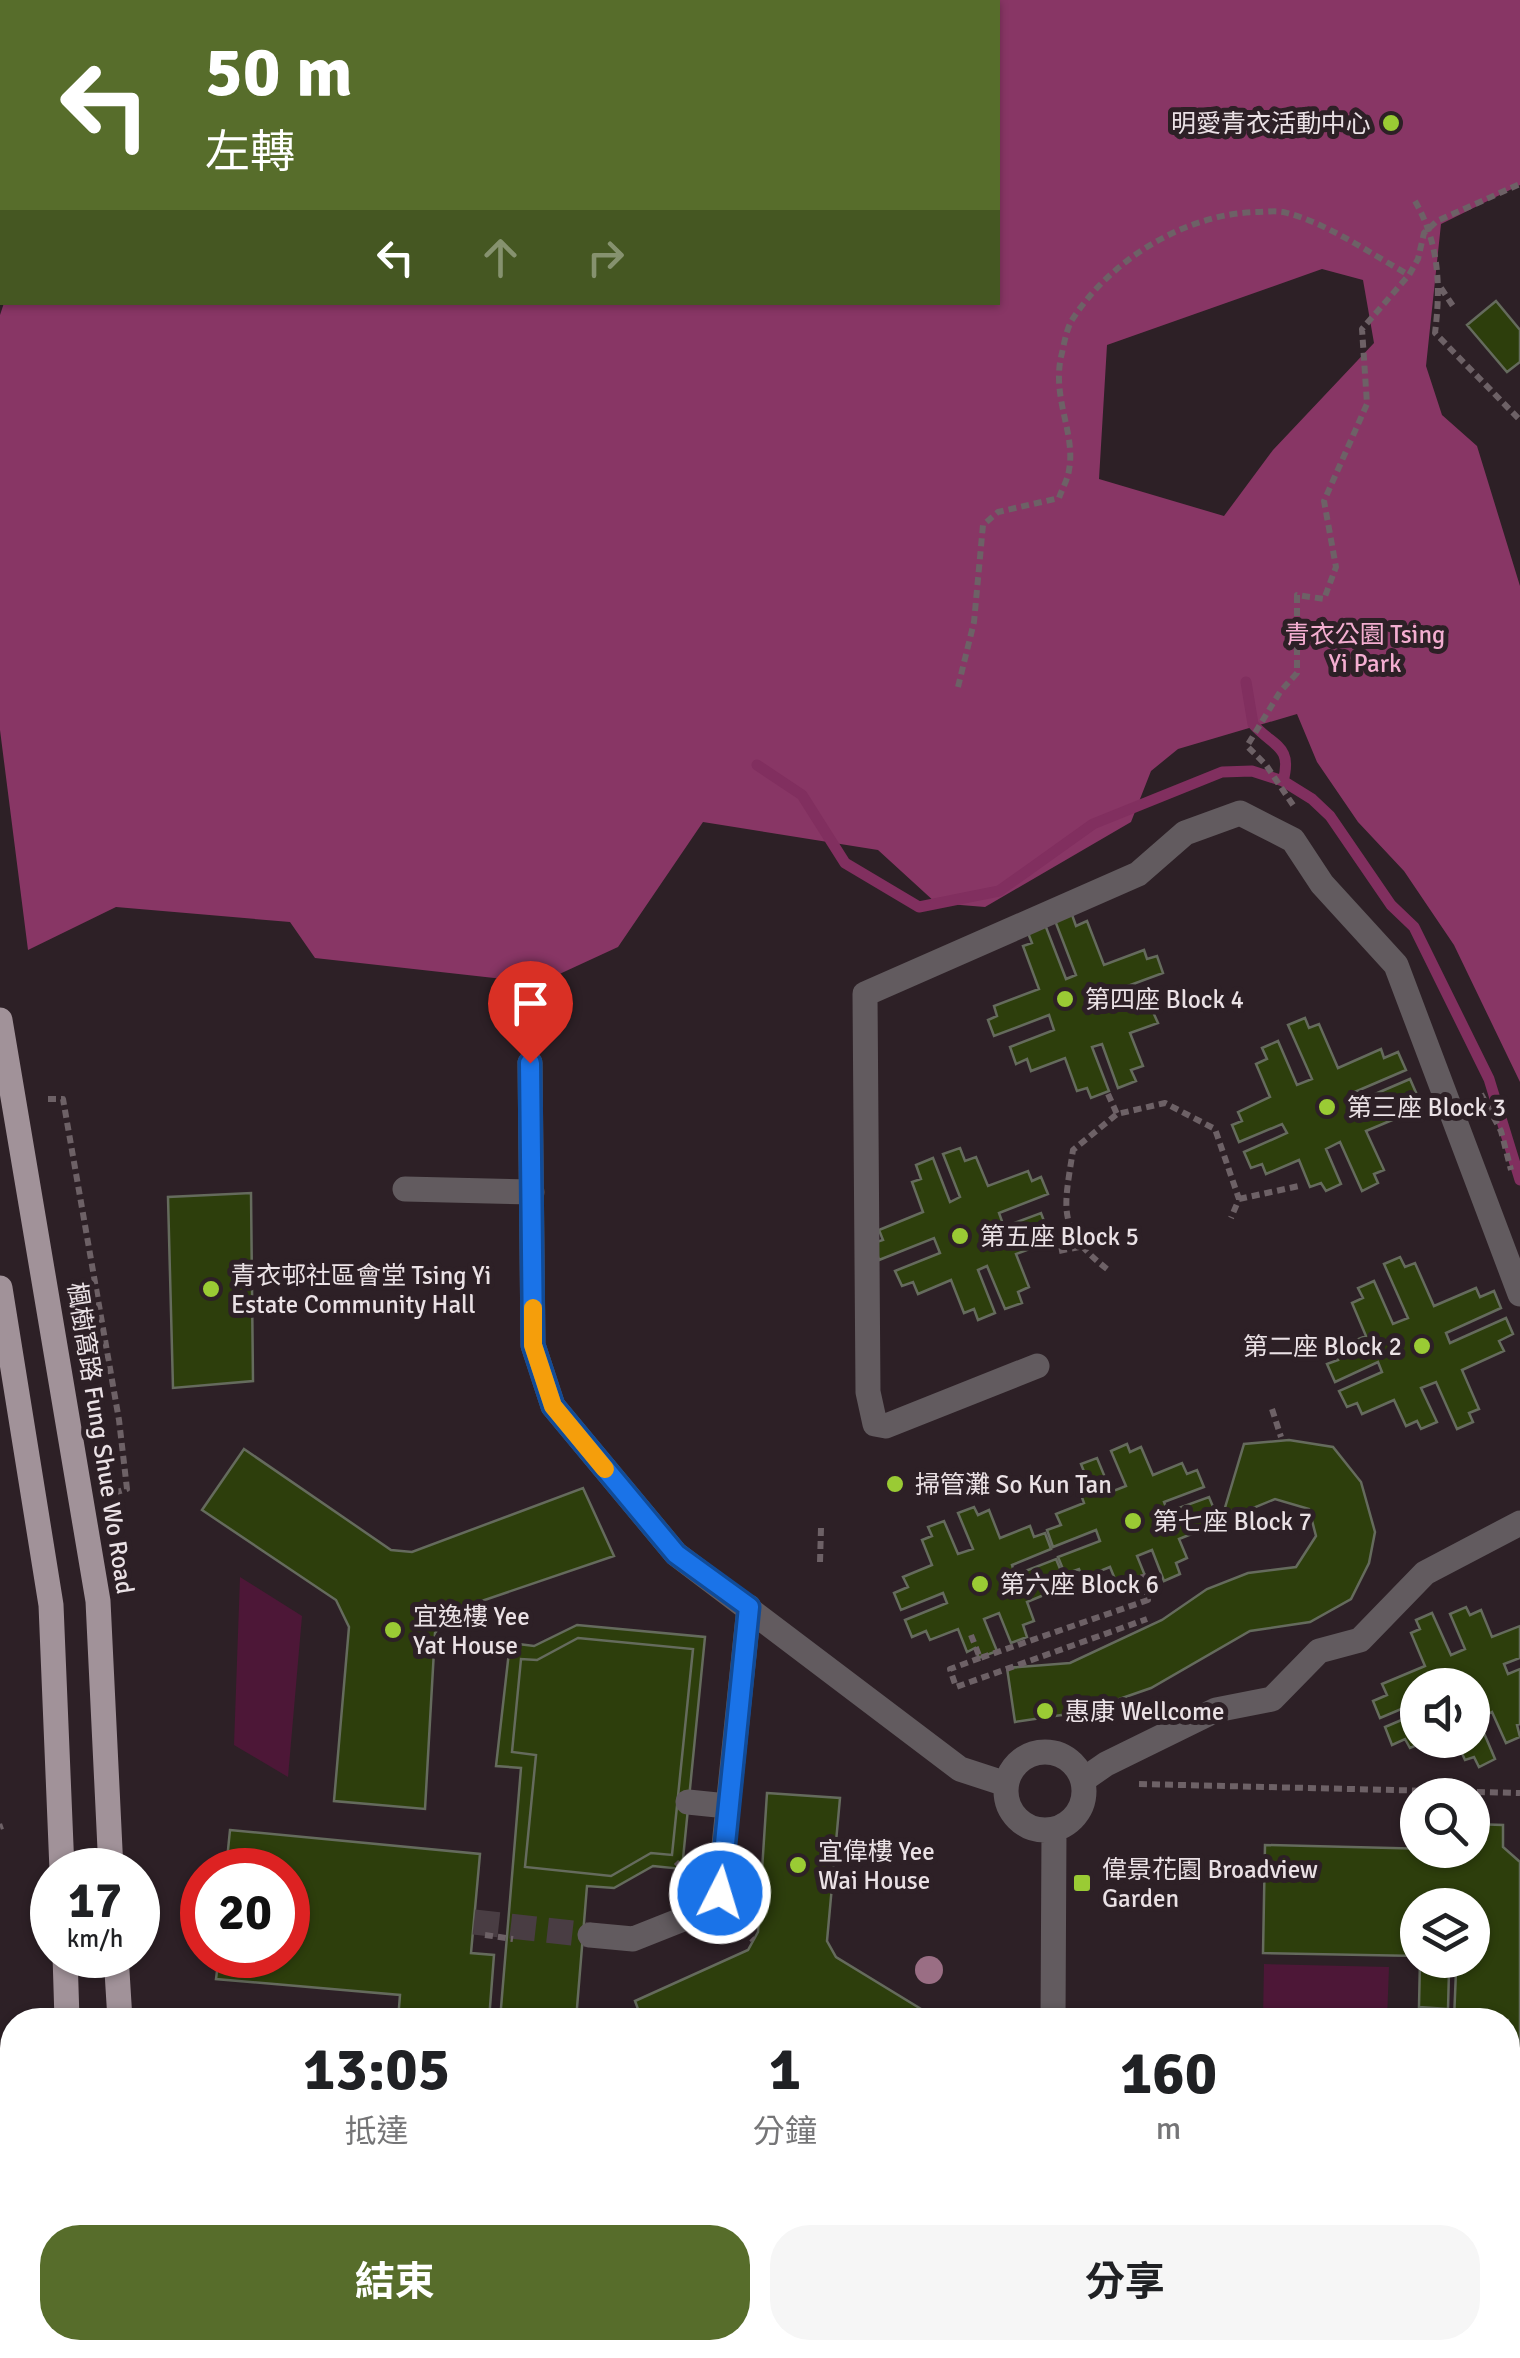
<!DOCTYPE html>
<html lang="zh-TW">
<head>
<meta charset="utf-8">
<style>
	:root { --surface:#fff; --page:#f6f6f6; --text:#202124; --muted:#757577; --accent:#576d2b }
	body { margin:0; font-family:Signika,"Noto Sans TC",sans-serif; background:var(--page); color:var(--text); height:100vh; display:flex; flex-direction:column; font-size:38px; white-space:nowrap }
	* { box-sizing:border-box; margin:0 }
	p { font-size:32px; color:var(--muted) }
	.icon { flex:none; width:55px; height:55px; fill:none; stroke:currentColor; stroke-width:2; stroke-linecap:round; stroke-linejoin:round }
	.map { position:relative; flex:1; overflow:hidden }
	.sheet { position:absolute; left:0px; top:2008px; width:1520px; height:352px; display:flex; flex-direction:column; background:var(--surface); border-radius:40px 40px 0 0; box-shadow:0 2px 8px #0004 }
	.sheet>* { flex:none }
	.top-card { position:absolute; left:0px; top:0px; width:1000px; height:305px; box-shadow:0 2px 8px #0004; background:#576d2b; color:#fff; overflow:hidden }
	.tools { position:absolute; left:1400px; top:1668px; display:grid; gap:20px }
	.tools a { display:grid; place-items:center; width:90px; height:90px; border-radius:50%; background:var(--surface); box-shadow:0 2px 8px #0004; font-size:50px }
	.speed { position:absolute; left:30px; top:1848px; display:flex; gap:20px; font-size:50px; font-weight:700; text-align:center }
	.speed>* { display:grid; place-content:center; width:130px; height:130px; border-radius:50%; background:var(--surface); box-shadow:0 2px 8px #0004; line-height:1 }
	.speed small { font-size:25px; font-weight:400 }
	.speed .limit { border:15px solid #d22; background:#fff; color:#111 }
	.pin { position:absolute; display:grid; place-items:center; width:85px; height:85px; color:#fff; margin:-102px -42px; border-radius:50% 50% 50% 0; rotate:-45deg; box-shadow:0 0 10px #0007 }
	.pin .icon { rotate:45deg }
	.me { position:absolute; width:110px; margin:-55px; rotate:5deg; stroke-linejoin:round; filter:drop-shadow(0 0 8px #0008) }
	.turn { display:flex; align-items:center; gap:35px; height:210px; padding:0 40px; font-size:45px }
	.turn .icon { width:130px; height:130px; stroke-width:2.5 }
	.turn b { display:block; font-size:70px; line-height:85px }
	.lanes { display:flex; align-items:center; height:95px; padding:0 40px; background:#0003; justify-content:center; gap:50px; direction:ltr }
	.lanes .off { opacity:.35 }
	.eta { display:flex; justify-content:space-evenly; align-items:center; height:170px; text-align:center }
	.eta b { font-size:60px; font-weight:700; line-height:70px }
	.primary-button { display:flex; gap:20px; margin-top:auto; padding:20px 40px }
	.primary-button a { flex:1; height:115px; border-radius:40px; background:var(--accent); color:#fff; font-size:40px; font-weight:700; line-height:115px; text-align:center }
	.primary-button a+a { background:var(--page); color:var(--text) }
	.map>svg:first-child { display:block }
	.green { fill:#4d1737 }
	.forest { fill:#883665; fill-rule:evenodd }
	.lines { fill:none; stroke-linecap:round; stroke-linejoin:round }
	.stream { stroke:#812f5f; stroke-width:11 }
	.building { fill:#2d3e0c; stroke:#656b5d; stroke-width:2.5 }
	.minor-tunnel { stroke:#493d43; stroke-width:25; stroke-dasharray:25 12; stroke-linecap:butt }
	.path { stroke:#6d6166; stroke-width:6; stroke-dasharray:8 5; stroke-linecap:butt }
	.minor { stroke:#625b5f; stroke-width:25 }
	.major { stroke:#a19299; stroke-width:25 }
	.tree { fill:#9a6e84 }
	.route-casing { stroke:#114b97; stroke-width:25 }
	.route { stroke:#1a73e8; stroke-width:18 }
	.slow { stroke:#f59e0b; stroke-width:18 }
	.poi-dot { fill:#9acb34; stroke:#2d2026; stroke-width:4 }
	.labels { text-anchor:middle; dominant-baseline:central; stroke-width:10; stroke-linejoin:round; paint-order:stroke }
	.poi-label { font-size:25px; fill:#eae1e5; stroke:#2d2026; text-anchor:start }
	.park-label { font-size:25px; fill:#f4aed1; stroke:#2d2026 }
	.street-label { font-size:25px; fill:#eae1e5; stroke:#2d2026 }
</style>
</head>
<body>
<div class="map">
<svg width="1520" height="2358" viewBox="0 0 1520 2358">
	<rect width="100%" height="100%" fill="#2d2026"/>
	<path class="green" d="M240,1577L302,1616L288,1777L234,1745Z
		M1264,1964L1389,1967L1387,2020H1263Z
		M1520,2199V2358H1118L1126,2348H1508V2200Z
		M0,2242L12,2255V2348H31L30,2358H0Z"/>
	<path class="forest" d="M96,0H1520V185L1441,224L1426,366L1442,415L1477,446L1520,586V1082L1454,945L1404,871L1358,822L1317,762L1297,714L1178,749L1151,771L1131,822L985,907L936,903L878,850L703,822L618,947L540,983L315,958L290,922L116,907L28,950L0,730V315L4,303L998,302V2H96ZM1322,269L1363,280L1374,343L1273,450L1224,516L1099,479L1107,345Z
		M644,2348H884L907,2358H776L773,2354L768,2358H653Z
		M1160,2348H1355L1348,2358H1156Z"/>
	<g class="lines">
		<path class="stream" d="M1246,682L1253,724C1273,747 1293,745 1283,781L1312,799L1330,816L1391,905L1414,927L1489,1079L1520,1180
			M757,765L802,795L845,863L919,907L999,891L1093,824L1222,772L1252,771L1283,781"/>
	</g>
	<path class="building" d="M1496,301L1520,330V362L1507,372L1467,325Z
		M1071,912L1076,926L1087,921L1104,965L1144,950L1147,959L1157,956L1163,973L1114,991L1120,1006L1155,992L1161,1009L1153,1012L1158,1023L1130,1033L1143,1066L1131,1070L1136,1081L1118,1088L1102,1044L1092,1047L1109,1091L1091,1098L1087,1088L1077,1091L1065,1058L1031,1071L1027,1059L1016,1064L1010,1047L1054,1030L1049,1015L994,1036L988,1020L997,1016L994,1006L1039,989L1023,946L1032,943L1026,928L1044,922L1066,979L1076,975L1054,918Z
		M1305,1018L1309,1028L1319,1024L1338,1068L1381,1049L1384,1058L1398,1052L1406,1070L1350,1094L1354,1103L1410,1079L1417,1095L1404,1101L1409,1113L1366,1131L1384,1170L1374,1174L1378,1183L1362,1191L1340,1142L1326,1149L1341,1184L1326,1191L1321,1183L1310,1187L1299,1160L1266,1174L1262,1164L1251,1168L1244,1152L1287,1133L1282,1124L1239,1142L1232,1125L1242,1121L1238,1112L1270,1097L1256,1064L1267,1059L1262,1048L1278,1041L1297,1085L1312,1079L1288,1025Z
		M960,1148L965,1161L976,1157L988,1186L1028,1171L1032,1181L1041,1177L1048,1194L999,1213L1004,1227L1041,1213L1047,1229L1039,1233L1043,1244L1016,1254L1029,1287L1018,1292L1022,1303L1005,1309L987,1266L978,1270L995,1313L978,1320L974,1309L964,1313L951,1280L918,1294L913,1282L902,1286L895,1271L940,1253L934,1238L879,1260L873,1243L883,1240L879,1230L923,1212L912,1182L921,1179L916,1165L933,1158L950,1202L960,1197L943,1154Z
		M251,1193L253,1381L173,1388L168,1197Z
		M1400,1257L1405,1267L1415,1263L1434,1306L1476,1288L1480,1297L1494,1291L1501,1308L1446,1333L1450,1343L1506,1318L1513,1334L1499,1341L1504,1351L1462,1370L1479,1409L1469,1413L1473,1422L1457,1429L1436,1382L1421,1388L1437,1422L1421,1429L1417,1421L1406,1426L1394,1400L1362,1414L1357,1403L1347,1407L1339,1391L1382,1372L1378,1362L1335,1382L1327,1364L1338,1360L1333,1350L1366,1336L1352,1303L1363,1298L1358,1288L1374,1281L1393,1324L1408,1318L1384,1264Z
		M1289,1440L1333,1447L1361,1482L1375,1532L1369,1563L1351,1599L1310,1622L1250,1631L1151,1688L1082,1712L1015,1722L1007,1668L1070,1663L1162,1620L1207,1589L1248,1573L1296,1567L1316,1536L1309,1509L1275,1499L1246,1511H1224L1244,1444Z
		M1127,1444L1130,1452L1141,1447L1153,1475L1182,1463L1187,1474L1197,1470L1204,1487L1164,1502L1168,1512L1209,1497L1216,1514L1205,1518L1209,1527L1179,1539L1187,1558L1176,1563L1180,1574L1164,1581L1152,1550L1137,1556L1150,1588L1132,1596L1128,1586L1119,1589L1110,1567L1083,1578L1079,1569L1065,1574L1058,1557L1100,1541L1096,1530L1053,1547L1047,1530L1061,1525L1056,1514L1084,1503L1075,1478L1085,1474L1081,1464L1097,1458L1111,1492L1126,1486L1111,1451Z
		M244,1449L391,1550L412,1552L583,1488L614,1556L455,1610L435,1633L425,1809L334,1801L349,1627L336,1600L202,1510Z
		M974,1507L978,1515L989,1510L1000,1538L1030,1526L1034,1537L1045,1533L1051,1549L1012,1565L1015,1575L1056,1559L1063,1576L1052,1580L1056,1590L1027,1602L1034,1621L1023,1625L1027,1637L1011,1643L999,1613L984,1619L997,1651L979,1658L975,1648L967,1652L958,1629L930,1640L926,1631L912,1637L905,1620L947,1603L943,1593L901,1610L894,1593L908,1587L903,1577L932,1565L922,1540L932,1536L928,1527L944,1521L958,1554L973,1549L958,1513Z
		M1466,1607L1470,1615L1481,1610L1492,1637L1520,1626V1658L1504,1664L1508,1674L1520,1669V1724L1517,1725L1520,1737L1506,1743L1492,1712L1478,1719L1495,1759L1479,1767L1474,1757L1465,1760L1456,1740H1472V1685H1418V1702L1380,1718L1373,1701L1387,1695L1382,1684L1425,1666L1411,1633L1420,1629L1416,1620L1432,1613L1451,1655L1465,1649L1450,1614Z
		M577,1625L705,1637L682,1869L653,1866L614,1888L587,1886L576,2020H500L521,1768L496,1766L510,1643L534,1646Z
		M578,1638L693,1649L672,1855L651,1853L611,1876L525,1867L536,1755L512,1752L521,1659L537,1660Z
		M1418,1713V1740H1430L1410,1748L1405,1739L1392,1745L1385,1727Z
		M767,1793L840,1798L827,1941L836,1957L939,2020H642L635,2001L748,1950L758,1932Z
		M1472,1824L1503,1825V1847L1520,1862V2188H1508V2020H1454L1456,1971H1449L1448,2009L1419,2007L1420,1960H1472V1905H1418V1956L1263,1953L1265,1845L1472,1850Z
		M230,1830L480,1854L471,1953L494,1955L489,2020H398L400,1995L216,1979L219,1955H288V1870H226Z
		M279,2348H372L377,2358H284Z
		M481,2348H642L650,2358H487Z
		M1224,2348H1276L1269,2358H1241Z
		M1285,2348H1310L1324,2356L1278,2358Z"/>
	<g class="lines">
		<path class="minor-tunnel" d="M474,1922L590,1935"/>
		<path class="path" d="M1415,201C1439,243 1441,285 1435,333L1520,420
			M1441,288L1455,309
			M958,687L974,622L983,525L998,512L1059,498C1062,489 1068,479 1069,470C1076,434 1052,399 1061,357C1064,345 1066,330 1072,320C1110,260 1185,214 1256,212C1266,212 1278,210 1287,213C1329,224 1371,254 1409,275
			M1293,805L1266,765L1247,746L1280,692L1297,673V595L1324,599L1336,567L1324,501L1367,404L1362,329L1409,275L1418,259L1424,233L1437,221L1520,184
			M1108,1094L1117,1114
			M1481,1094L1501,1131L1511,1170
			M48,1099H63L119,1420L127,1489L117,1492
			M1239,1199L1299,1186
			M1059,1251L1079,1247
			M1107,1269C1056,1229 1064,1209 1073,1150L1117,1114L1165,1103L1215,1129L1239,1199L1231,1218
			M1272,1409L1281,1437
			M820,1562L821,1528
			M971,1635L980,1658L1148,1600L1143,1574
			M980,1658L950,1669L956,1687L1147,1619
			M1139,1784L1520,1793
			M0,1827L3,1826
			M676,1862L689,1875
			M733,1920L753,1940
			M485,1935L513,1939
			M206,2020L207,2017
			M1508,2254L1520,2260
			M15,2358V2348"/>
		<path class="minor" d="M530,1063L533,1345L553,1406L676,1554L960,1769L1006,1784
			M405,1189L532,1192
			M1037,1366L886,1426L875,1424L868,1392L865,994L1138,874L1185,833L1240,813L1293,840L1322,884L1396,965L1520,1294
			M1006 1791a39 39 0 1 1 78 0a39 39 0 1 1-78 0Z
			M1083,1780L1106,1764L1216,1710L1272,1699L1319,1651L1360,1640L1425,1573L1520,1523
			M688,1802L727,1806
			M590,1935L633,1939L701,1912L719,1893L749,1607
			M1053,2020L1054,1830
			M0,2213L12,2214
			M998,2348L1022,2358
			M1053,2358L1078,2348"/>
		<path class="major" d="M24,2L25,0
			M0,49L2,44
			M0,1020L98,1601L111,1870
			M0,1288L51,1605L62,1870
			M65,1955L67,2020
			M116,1955L120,2020
			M65,2358L66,2348
			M114,2358L115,2348"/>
	</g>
	<circle class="tree" cx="929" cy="1970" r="14"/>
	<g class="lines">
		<defs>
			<path id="route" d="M530,1063L533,1345L553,1406L676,1554L749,1607L720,1893"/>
		</defs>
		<use href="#route" class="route-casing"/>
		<use href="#route" class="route"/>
		<path class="slow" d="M533,1308V1345L553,1406L605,1469"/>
	</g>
	<g class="poi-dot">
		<circle cx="1391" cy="123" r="10"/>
		<circle cx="1065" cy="999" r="10"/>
		<circle cx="1327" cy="1107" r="10"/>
		<circle cx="960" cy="1236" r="10"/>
		<circle cx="211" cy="1289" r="10"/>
		<circle cx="1422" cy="1346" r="10"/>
		<circle cx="895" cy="1484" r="10"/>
		<circle cx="1133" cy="1521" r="10"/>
		<circle cx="980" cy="1584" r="10"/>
		<circle cx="393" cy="1630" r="10"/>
		<circle cx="1045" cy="1711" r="10"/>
		<circle cx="798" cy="1865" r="10"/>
		<rect x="1072" y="1873" width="20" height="20" rx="5"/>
	</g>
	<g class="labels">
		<g class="poi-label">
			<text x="1371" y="123" text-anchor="end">明愛青衣活動中心</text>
			<text x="1085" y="999">第四座 Block 4</text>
			<text x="1347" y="1107">第三座 Block 3</text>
			<text x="980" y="1236">第五座 Block 5</text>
			<text x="231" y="1275">青衣邨社區會堂 Tsing Yi<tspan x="231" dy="29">Estate Community Hall</tspan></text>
			<text x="1402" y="1346" text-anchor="end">第二座 Block 2</text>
			<text x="915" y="1484">掃管灘 So Kun Tan</text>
			<text x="1153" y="1521">第七座 Block 7</text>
			<text x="1000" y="1584">第六座 Block 6</text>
			<text x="413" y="1616">宜逸樓 Yee<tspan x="413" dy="29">Yat House</tspan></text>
			<text x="1065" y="1711">惠康 Wellcome</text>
			<text x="818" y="1851">宜偉樓 Yee<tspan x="818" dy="29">Wai House</tspan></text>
			<text x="1102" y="1869">偉景花園 Broadview<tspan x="1102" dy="29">Garden</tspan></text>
		</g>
		<g class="park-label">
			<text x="1365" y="634">青衣公園 Tsing<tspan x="1365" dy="29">Yi Park</tspan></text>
		</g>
		<g class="street-label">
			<text transform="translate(101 1438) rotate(81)">楓樹窩路 Fung Shue Wo Road</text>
		</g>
	</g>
</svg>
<div class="tools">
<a><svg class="icon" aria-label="sound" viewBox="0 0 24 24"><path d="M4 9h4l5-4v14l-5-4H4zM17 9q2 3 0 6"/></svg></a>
<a><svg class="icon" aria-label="search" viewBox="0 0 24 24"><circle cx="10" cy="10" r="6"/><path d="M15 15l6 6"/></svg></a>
<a><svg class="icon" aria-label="layers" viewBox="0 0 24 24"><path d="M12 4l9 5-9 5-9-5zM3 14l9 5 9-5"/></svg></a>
</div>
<div class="speed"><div>17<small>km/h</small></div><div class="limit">20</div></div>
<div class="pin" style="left:530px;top:1063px;background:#d93025"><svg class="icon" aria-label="arrive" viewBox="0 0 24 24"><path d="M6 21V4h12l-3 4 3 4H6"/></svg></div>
<svg class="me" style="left:720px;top:1893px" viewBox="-20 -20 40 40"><circle r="17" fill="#1a73e8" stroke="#fff" stroke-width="3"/><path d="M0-11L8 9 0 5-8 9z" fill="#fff"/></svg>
<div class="top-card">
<div class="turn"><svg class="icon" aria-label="left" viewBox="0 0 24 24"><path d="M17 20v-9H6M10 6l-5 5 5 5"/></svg><div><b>50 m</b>左轉</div></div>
<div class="lanes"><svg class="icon" aria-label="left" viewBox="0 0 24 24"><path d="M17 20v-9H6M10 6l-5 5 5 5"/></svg><svg class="icon off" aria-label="ahead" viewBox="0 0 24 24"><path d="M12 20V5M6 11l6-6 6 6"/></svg><svg class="icon off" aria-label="right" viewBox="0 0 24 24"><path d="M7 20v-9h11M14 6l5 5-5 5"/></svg></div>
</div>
<section class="sheet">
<div class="eta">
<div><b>13:05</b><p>抵達</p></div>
<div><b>1</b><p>分鐘</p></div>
<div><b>160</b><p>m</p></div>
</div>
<div class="primary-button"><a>結束</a><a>分享</a></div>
</section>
</div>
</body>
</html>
